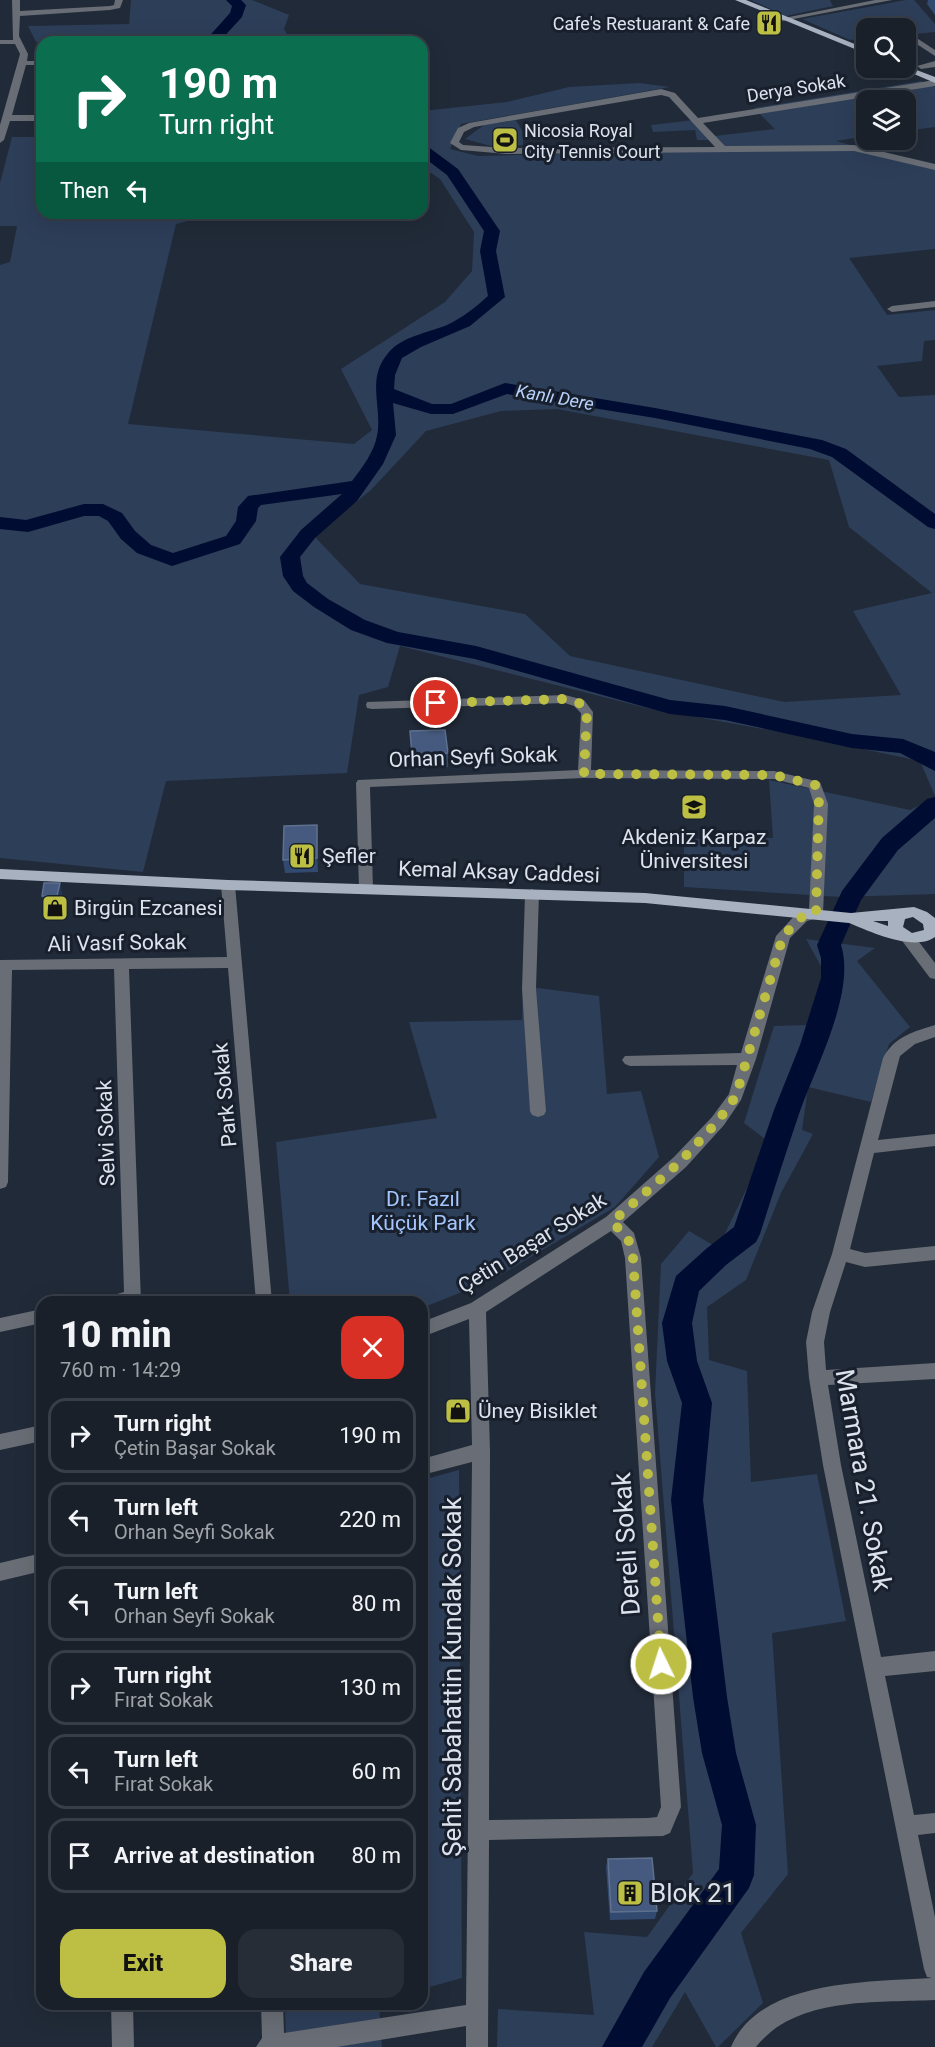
<!DOCTYPE html>
<html lang="en">
<head>
<meta charset="utf-8">
<style>
	:root { --surface:#19202a; --page:#262d36; --text:#f1f3f6; --muted:#9fa3a8; --line:#373e47; --accent:#bcbf43 }
	body { margin:0; font-family:Roboto,sans-serif; background:var(--page); color:var(--text); height:100vh; display:flex; flex-direction:column; font-size:22px; white-space:nowrap }
	* { box-sizing:border-box; margin:0 }
	p { font-size:20px; color:var(--muted) }
	.icon { flex:none; width:33px; height:33px; fill:none; stroke:currentColor; stroke-width:2; stroke-linecap:round; stroke-linejoin:round }
	.map { position:relative; flex:1; overflow:hidden }
	.panel { position:absolute; left:36px; top:1296px; width:392px; height:714px; display:flex; flex-direction:column; background:var(--surface); border-radius:18px; box-shadow:0 6px 24px #0002,0 0 0 2px var(--line) }
	.panel>* { flex:none }
	.hud { position:absolute; left:36px; top:36px; width:392px; height:183px; border-radius:18px; box-shadow:0 6px 24px #0002,0 0 0 2px var(--line); background:#0b6e4f; color:#fff; overflow:hidden }
	.controls { position:absolute; left:856px; top:18px; display:grid; gap:12px }
	.controls a { display:grid; place-items:center; width:60px; height:60px; border-radius:12px; background:var(--surface); box-shadow:0 6px 24px #0002,0 0 0 2px var(--line); font-size:30px }
	.pin { position:absolute; display:grid; place-items:center; width:51px; height:51px; color:#fff; margin:-26px; border:3px solid #fff; border-radius:50%; box-shadow:0 2px 6px #0007 }
	.me { position:absolute; width:66px; margin:-33px; rotate:356deg; stroke-linejoin:round; filter:drop-shadow(0 0 4px #0008) }
	.turn { display:flex; align-items:center; gap:21px; height:126px; padding:0 24px; font-size:27px }
	.turn .icon { width:78px; height:78px; stroke-width:2.5 }
	.turn b { display:block; font-size:42px; line-height:51px }
	.then { display:flex; align-items:center; height:57px; padding:0 24px; background:#0003; gap:12px; font-size:22px }
	.round { display:grid; place-items:center; flex:none; width:63px; height:63px; border-radius:18px; background:var(--page) }
	.overview { display:flex; align-items:center; justify-content:space-between; height:102px; padding:0 24px }
	h1 { font-size:36px; font-weight:800; line-height:45px }
	.primary-button { display:flex; gap:12px; margin-top:auto; padding:12px 24px }
	.primary-button a { flex:1; height:69px; border-radius:18px; background:var(--accent); color:#111; font-size:24px; font-weight:800; line-height:69px; text-align:center }
	.primary-button a+a { background:var(--page); color:var(--text) }
	ul { padding:0; list-style:none }
	li { display:flex; align-items:center; gap:18px; height:75px; margin:0 12px 9px; padding:0 12px; border:3px solid var(--line); border-radius:18px }
	li div { flex:1 }
	li b { display:block; font-size:22px }
	li em { font-style:normal }
	.map>svg:first-child { display:block }
	.green { fill:#2d3e59; fill-rule:evenodd }
	.lines { fill:none; stroke-linecap:round; stroke-linejoin:round }
	.river { fill:#000c31; fill-rule:evenodd }
	.minor { fill:#696d75; fill-rule:evenodd }
	.major { fill:#a8b1c0; fill-rule:evenodd }
	.wall { fill:#334a70 }
	.shaded-wall { fill:#243654 }
	.building { fill:#455a7e; stroke:#5d708f; stroke-width:1.5 }
	.route { stroke:#bcbf43; stroke-width:10; stroke-dasharray:0 18 }
	.labels { text-anchor:middle; dominant-baseline:central; stroke-width:6; stroke-linejoin:round; paint-order:stroke }
	.far-poi-label { font-size:18px; fill:#dde3ec; stroke:#18202d; text-anchor:end }
	.far-street-label { font-size:18px; fill:#dde3ec; stroke:#18202d }
	.far-water-label { font-size:18px; font-style:italic; fill:#b9d2fc; stroke:#18202d }
	.street-label { font-size:21px; fill:#dde3ec; stroke:#18202d }
	.poi-label { font-size:21px; fill:#dde3ec; stroke:#18202d; text-anchor:start }
	.park-label { font-size:21px; fill:#a5c6fd; stroke:#18202d }
	.near-street-label { font-size:26px; fill:#dde3ec; stroke:#18202d }
	.near-poi-label { font-size:26px; fill:#dde3ec; stroke:#18202d; text-anchor:start }
</style>
</head>
<body>
<div class="map">
<svg width="935" height="2047" viewBox="0 0 935 2047">
	<rect width="100%" height="100%" fill="#212a38"/>
	<path class="green" d="M131,0H252L289,15L284,29L292,42H159L160,39L36,42L28,26L129,24Z
		M751,0H830L833,6L786,16Z
		M906,0H914L935,24V32L906,35V28H867V39L850,40L802,19Z
		M921,81L935,87V127L906,131V100H867V136L836,141L935,169V249L849,258L887,315L935,310V340L924,341L922,361L877,366L899,397L935,395V796L920,761L796,735L647,708L400,646L388,687L359,695L347,773L166,781L143,872L0,858V265L10,262L17,226H0V183L12,137H42V213H219L176,224L128,424L354,444L372,430L341,369L445,302L472,271L474,232L440,179L422,167V111L507,102L569,87L639,83L670,87L461,124L450,149L478,156L726,150L715,136L775,129L754,108ZM557,409L829,460L849,527L932,593L853,611L901,695L784,702L570,656L525,614L360,584L314,536L371,490L426,431L501,411Z
		M516,120L523,132V145L491,146L465,139L484,125Z
		M694,120L713,140H697L695,130L653,132L651,125Z
		M769,780L910,810L935,798V894L841,897L684,887V839L773,838Z
		M806,939L875,948L857,961L910,1027L889,1044L871,1102L808,1087L802,1130L813,1134L781,1193L746,1280L707,1307L709,1360L747,1371L751,1482L817,1474L846,1621L772,1633L788,1874L741,1933L763,2003L718,2047H716L685,1992L652,2047H497L498,2009L594,2015L584,1932L647,1937L693,1873L655,1393L661,1264L689,1231L718,1248L769,1142L744,1123L774,1026L810,1025L824,972Z
		M523,986L599,996L607,1094L641,1091L659,1157L615,1207L492,1280L422,1308V1302H290L276,1142L437,1118L409,1022L522,1020Z
		M459,1470L462,1978L422,1989V1480Z
		M285,2004H379L382,2047H286Z"/>
	<g class="lines">
		<path class="river" d="M226,0H241L246,5L242,17L219,42H204L230,13L232,6Z
			M422,144L427,146L458,169L500,231L496,251L505,297L470,326L421,347L402,358L395,375L394,389L432,404H451L505,383L655,408L822,440L846,449L935,514V529L928,527L832,457L810,449L655,418L507,394L453,414H431L393,403L396,435L383,464L357,501L315,538L300,557L303,576L307,583L328,599L365,620L398,632L476,646L670,700L725,706L852,734L903,739L935,752V771L900,753L852,748L725,720L670,714L475,659L387,643L351,630L314,607L293,591L283,576L280,557L301,530L342,494L261,505L258,508L256,521L240,544L172,566L137,553L121,539L108,521L99,516H84L28,532L0,529V517L26,520L84,504H103L122,513L135,531L151,545L173,553L226,536L236,521L238,507L248,496L352,481C362,468 374,452 377,436C383,407 365,379 389,352C403,336 428,333 447,325C462,318 476,307 488,296L480,251L484,231L447,175L422,156Z
			M935,797V818L898,850L861,900L841,945C856,992 816,1066 800,1111C786,1152 773,1193 760,1234L756,1242L726,1265L699,1291L692,1323L697,1361L712,1403L703,1500L727,1697L736,1753L756,1825L754,1875L749,1888L670,1998L642,2047H602L644,1972L719,1869L722,1825L702,1753L693,1697L671,1500L682,1403L667,1361L662,1323L676,1276L706,1249L734,1227L774,1110L800,1045L821,978V958L817,945L842,891L882,838L927,799Z"/>
		<path class="minor" d="M12,0H20V11L110,6L114,5L115,0H123L120,8L110,10L20,16L19,36L28,54L27,61H42V65H26L12,115H42V121H10L4,140L0,143V125L20,54L15,44H0V40H13Z
			M875,0H892L783,21L779,19Z
			M906,31L935,50V56L906,37Z
			M935,61V67L921,69L917,66Z
			M935,80V86L703,123L725,146L854,145L935,164V170L854,151L507,154L461,150L450,143L458,128L469,123L661,89L675,93L698,118ZM661,95L669,97L715,147L507,148L463,145L459,142L464,132L474,127Z
			M935,301V307L892,312L887,309L892,306Z
			M565,695L584,700L593,712L591,770L774,771L820,782L828,804L823,913L821,917L807,921L790,938L756,1059L741,1100L724,1125L686,1167L623,1222L634,1233L641,1258L681,1807L670,1833L663,1836L489,1840L488,2047H466V2026L337,2047H256L262,2038L261,2004H283L284,2033L466,2005L472,1462L422,1475V1459L472,1445L469,1319L422,1337V1322L471,1303L606,1217L674,1157L712,1117L729,1094L737,1065L630,1066L625,1064L622,1060L625,1056L741,1053L776,936L797,913L809,910L814,804L809,788L774,779L584,778L370,787L373,889L366,894L361,893L359,889L356,783L358,780L578,770L581,713L574,706L565,703L372,709L367,708L366,705L367,702ZM611,1231L621,1241L625,1258L661,1807L657,1817L648,1818L489,1820L490,1451L486,1312Z
			M228,880L235,885L272,1302H256L228,968L129,969L141,1302H105L107,1297L124,1292L114,969L12,970L8,1182L6,1187L0,1189V960L227,957L221,885Z
			M532,889L539,894L536,989L546,1111L544,1115L538,1117L532,1115L530,1111L522,989L525,894Z
			M908,933L913,934L935,963V979L930,978L903,942L901,938Z
			M935,1025V1037L915,1044L900,1056L878,1140L935,1134V1146L874,1153L850,1249L865,1253L935,1246V1260L865,1267L846,1262L830,1312L824,1342L826,1370L935,1363V1379L828,1385L841,1465L881,1657L935,1651V1671L885,1676L914,1815L935,1813V1833L918,1835L935,1917V2000C876,2003 796,1996 756,2047H731C759,1979 870,1982 932,1978L927,1977L924,1969L823,1465L809,1378L806,1342L812,1312L832,1254L883,1058C895,1036 913,1032 935,1025Z
			M42,1309V1323L0,1332V1318Z
			M42,1425V1441L0,1450V1434Z
			M42,1553V1571L0,1581V1563Z
			M111,2004H133L134,2047H112Z"/>
		<path class="major" d="M735,0H746L867,49V54Z
			M906,66L935,77V83L900,68Z
			M0,869L228,880L645,893L851,913L914,907L927,912L935,918V937C914,952 871,932 849,923L645,903L228,890L0,879ZM913,917L923,924L924,930L912,933L903,927L905,919ZM873,921H888V926Z"/>
	</g>
	<path class="wall" d="M928,0H935V15L927,4Z
		M410,731L448,753V767L413,769Z
		M317,825L318,839V872L285,873L283,860Z
		M44,883L64,901L62,914H46L42,896Z
		M608,1859L657,1911L655,1919L610,1920L606,1867Z"/>
	<path class="shaded-wall" d="M317,825L318,839V872L317,858Z
		M60,883L64,901L62,914L57,896Z"/>
	<path class="building" d="M445,730L448,753L412,755L410,731Z
		M317,825V858L283,860L284,826Z
		M44,883H60L57,896H42Z
		M652,1858L657,1911L611,1912L608,1859Z"/>
	<g class="lines">
		<path class="route" d="M436,703L565,699L579,703L587,712L584,774L774,775L815,785L819,796L816,913L802,917L783,936L736,1096L718,1121L680,1162L612,1222L628,1238L633,1258L661,1664"/>
	</g>
	<defs>
		<symbol id="restaurant-square" viewBox="-11 -11 22 22"><rect x="-9" y="-9" width="18" height="18" rx="4" fill="#bcbf43" stroke="#18202d"/><path d="M-5-6h1v4h1v-4h1v4h1v-4h1v5L-1.5 .5V6h-2V.5L-5-1ZM5-6V6H3V1.5H1.5Q1.5-4 5-6Z" fill="#111"/></symbol>
		<symbol id="stadium-square" viewBox="-11 -11 22 22"><rect x="-9" y="-9" width="18" height="18" rx="4" fill="#bcbf43" stroke="#18202d"/><path d="M0-5a6.5 5 0 1 0 0 10a6.5 5 0 1 0 0-10ZM-3.5-1.8h7v3.6h-7Z" fill="#111"/></symbol>
		<symbol id="university-square" viewBox="-11 -11 22 22"><rect x="-9" y="-9" width="18" height="18" rx="4" fill="#bcbf43" stroke="#18202d"/><path d="M0-5L7-2L0 1L-7-2ZM-4 1L0 2.5L4 1V4Q0 6-4 4Z" fill="#111"/></symbol>
		<symbol id="shop-square" viewBox="-11 -11 22 22"><rect x="-9" y="-9" width="18" height="18" rx="4" fill="#bcbf43" stroke="#18202d"/><path d="M-5-2.5h2.3a2.7 3.5 0 0 1 5.4 0H5L5.5 6h-11ZM-1.5-2.5h3a1.5 2.3 0 0 0-3 0Z" fill="#111"/></symbol>
		<symbol id="building-square" viewBox="-11 -11 22 22"><rect x="-9" y="-9" width="18" height="18" rx="4" fill="#bcbf43" stroke="#18202d"/><path d="M-4-6H4V6H1V3H-1V6H-4ZM-2.5-4.3h1.7v1.8h-1.7ZM.8-4.3h1.7v1.8H.8ZM-2.5-1h1.7V.8h-1.7ZM.8-1h1.7V.8H.8Z" fill="#111"/></symbol>
	</defs>
	<g fill-rule="evenodd">
		<use href="#restaurant-square" x="754" y="8" width="30" height="30"/>
		<use href="#stadium-square" x="490" y="125" width="30" height="30"/>
		<use href="#university-square" x="679" y="792" width="30" height="30"/>
		<use href="#restaurant-square" x="287" y="841" width="30" height="30"/>
		<use href="#shop-square" x="40" y="893" width="30" height="30"/>
		<use href="#shop-square" x="443" y="1396" width="30" height="30"/>
		<use href="#building-square" x="615" y="1878" width="30" height="30"/>
	</g>
	<g class="labels">
		<g class="far-poi-label">
			<text x="750" y="23">Cafe's Restuarant &amp; Cafe</text>
			<text x="524" y="130" text-anchor="start">Nicosia Royal<tspan x="524" dy="21">City Tennis Court</tspan></text>
		</g>
		<g class="far-street-label">
			<text transform="translate(796 88) rotate(-9)">Derya Sokak</text>
		</g>
		<g class="far-water-label">
			<text transform="translate(555 397) rotate(10)">Kanlı Dere</text>
		</g>
		<g class="street-label">
			<text transform="translate(473 757) rotate(-2)">Orhan Seyfi Sokak</text>
			<text transform="translate(499 872) rotate(2)">Kemal Aksay Caddesi</text>
			<text transform="translate(117 943) rotate(-1)">Ali Vasıf Sokak</text>
			<text transform="translate(225 1095) rotate(-95)">Park Sokak</text>
			<text transform="translate(106 1133) rotate(-92)">Selvi Sokak</text>
			<text transform="translate(532 1243) rotate(-32)">Çetin Başar Sokak</text>
		</g>
		<g class="poi-label">
			<text x="694" y="837" text-anchor="middle">Akdeniz Karpaz<tspan x="694" dy="24">Üniversitesi</tspan></text>
			<text x="322" y="856">Şefler</text>
			<text x="74" y="908">Birgün Ezcanesi</text>
			<text x="478" y="1411">Üney Bisiklet</text>
		</g>
		<g class="park-label">
			<text x="423" y="1199">Dr. Fazıl<tspan x="423" dy="24">Küçük Park</tspan></text>
		</g>
		<g class="near-street-label">
			<text transform="translate(864 1480) rotate(80)">Marmara 21. Sokak</text>
			<text transform="translate(626 1544) rotate(-94)">Dereli Sokak</text>
			<text transform="translate(452 1677) rotate(-90)">Şehit Sabahattin Kundak Sokak</text>
		</g>
		<g class="near-poi-label">
			<text x="650" y="1893">Blok 21</text>
		</g>
	</g>
</svg>
<div class="controls">
<a><svg class="icon" aria-label="search" viewBox="0 0 24 24"><circle cx="10" cy="10" r="6"/><path d="M15 15l6 6"/></svg></a>
<a><svg class="icon" aria-label="layers" viewBox="0 0 24 24"><path d="M12 4l9 5-9 5-9-5zM3 14l9 5 9-5"/></svg></a>
</div>
<div class="pin" style="left:436px;top:703px;background:#d93025"><svg class="icon" aria-label="arrive" viewBox="0 0 24 24"><path d="M6 21V4h12l-3 4 3 4H6"/></svg></div>
<svg class="me" style="left:661px;top:1664px" viewBox="-20 -20 40 40"><circle r="17" fill="#bcbf43" stroke="#fff" stroke-width="3"/><path d="M0-11L8 9 0 5-8 9z" fill="#fff"/></svg>
<div class="hud">
<div class="turn"><svg class="icon" aria-label="right" viewBox="0 0 24 24"><path d="M7 20v-9h11M14 6l5 5-5 5"/></svg><div><b>190 m</b>Turn right</div></div>
<div class="then">Then<svg class="icon" aria-label="left" viewBox="0 0 24 24"><path d="M17 20v-9H6M10 6l-5 5 5 5"/></svg></div>
</div>
<section class="panel">
<div class="overview"><div><h1>10 min</h1><p>760 m · 14:29</p></div><a class="round" style="background:#d93025;color:#fff"><svg class="icon" aria-label="close" viewBox="0 0 24 24"><path d="M6 6l12 12M18 6L6 18"/></svg></a></div>
<ul>
<li><svg class="icon" aria-label="right" viewBox="0 0 24 24"><path d="M7 20v-9h11M14 6l5 5-5 5"/></svg><div><b>Turn right</b><p>Çetin Başar Sokak</p></div><em>190 m</em></li>
<li><svg class="icon" aria-label="left" viewBox="0 0 24 24"><path d="M17 20v-9H6M10 6l-5 5 5 5"/></svg><div><b>Turn left</b><p>Orhan Seyfi Sokak</p></div><em>220 m</em></li>
<li><svg class="icon" aria-label="left" viewBox="0 0 24 24"><path d="M17 20v-9H6M10 6l-5 5 5 5"/></svg><div><b>Turn left</b><p>Orhan Seyfi Sokak</p></div><em>80 m</em></li>
<li><svg class="icon" aria-label="right" viewBox="0 0 24 24"><path d="M7 20v-9h11M14 6l5 5-5 5"/></svg><div><b>Turn right</b><p>Fırat Sokak</p></div><em>130 m</em></li>
<li><svg class="icon" aria-label="left" viewBox="0 0 24 24"><path d="M17 20v-9H6M10 6l-5 5 5 5"/></svg><div><b>Turn left</b><p>Fırat Sokak</p></div><em>60 m</em></li>
<li><svg class="icon" aria-label="arrive" viewBox="0 0 24 24"><path d="M6 21V4h12l-3 4 3 4H6"/></svg><div><b>Arrive at destination</b></div><em>80 m</em></li>
</ul>
<div class="primary-button"><a>Exit</a><a>Share</a></div>
</section>
</div>
</body>
</html>
